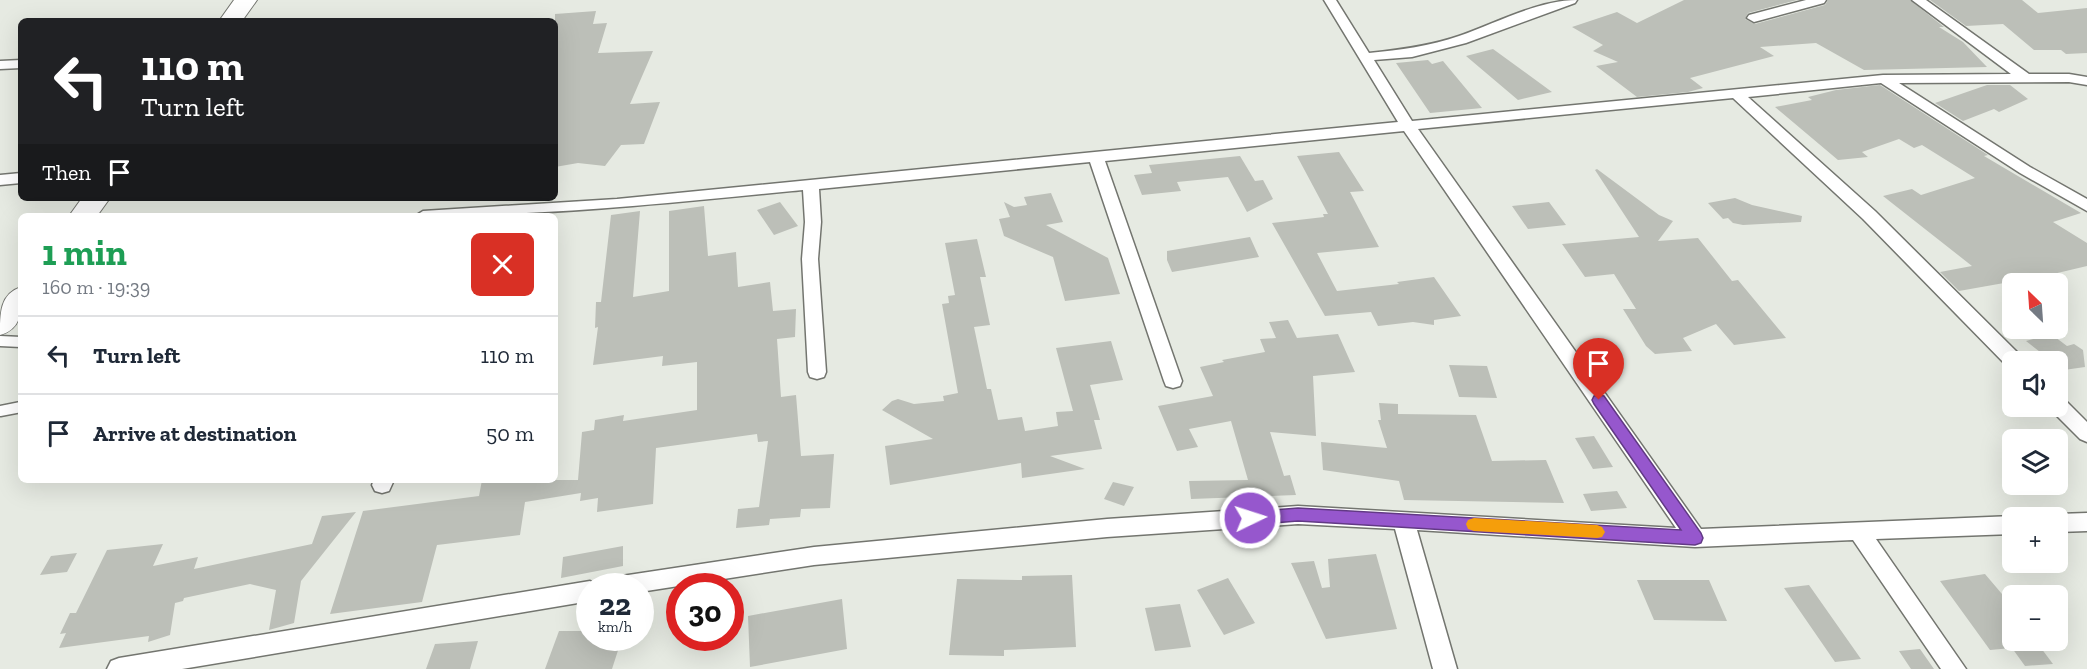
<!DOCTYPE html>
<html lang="en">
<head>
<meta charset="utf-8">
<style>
	:root { --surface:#fff; --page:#f2f2f3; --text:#1f2937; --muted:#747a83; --line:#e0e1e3 }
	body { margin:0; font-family:"Zilla Slab",serif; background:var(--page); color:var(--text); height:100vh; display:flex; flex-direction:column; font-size:22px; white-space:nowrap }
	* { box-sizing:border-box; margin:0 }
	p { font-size:20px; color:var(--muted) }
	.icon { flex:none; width:33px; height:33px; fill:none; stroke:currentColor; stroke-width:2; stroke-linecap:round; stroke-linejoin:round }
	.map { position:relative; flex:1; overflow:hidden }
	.details { position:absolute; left:18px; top:213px; width:540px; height:270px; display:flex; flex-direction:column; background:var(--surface); border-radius:9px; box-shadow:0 6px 24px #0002 }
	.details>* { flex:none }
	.banner { position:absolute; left:18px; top:18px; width:540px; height:183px; border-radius:9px; box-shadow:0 6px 24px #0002; background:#202124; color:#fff; overflow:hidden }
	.needle { width:39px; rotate:335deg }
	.buttons { position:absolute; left:2002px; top:273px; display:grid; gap:12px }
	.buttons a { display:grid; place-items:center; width:66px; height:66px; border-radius:9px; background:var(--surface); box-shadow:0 6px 24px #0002; font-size:30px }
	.speed { position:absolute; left:576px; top:573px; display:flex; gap:12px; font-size:30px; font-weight:700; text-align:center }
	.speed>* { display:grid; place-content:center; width:78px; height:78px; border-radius:50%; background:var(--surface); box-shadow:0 6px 24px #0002; line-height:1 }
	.speed small { font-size:15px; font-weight:400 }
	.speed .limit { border:9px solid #d22; background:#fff; color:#111 }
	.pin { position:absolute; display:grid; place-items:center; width:51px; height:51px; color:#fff; margin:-62px -26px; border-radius:50% 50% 50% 0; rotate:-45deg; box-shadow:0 0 6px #0007 }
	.pin .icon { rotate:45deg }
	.me { position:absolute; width:66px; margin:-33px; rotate:86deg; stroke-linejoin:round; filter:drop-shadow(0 0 4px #0008) }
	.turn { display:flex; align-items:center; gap:21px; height:126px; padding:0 24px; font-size:27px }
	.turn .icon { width:78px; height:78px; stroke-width:2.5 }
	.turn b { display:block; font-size:42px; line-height:51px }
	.then { display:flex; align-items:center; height:57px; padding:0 24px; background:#0003; gap:12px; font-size:22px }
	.round { display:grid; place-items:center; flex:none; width:63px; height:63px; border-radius:9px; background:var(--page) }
	.overview { display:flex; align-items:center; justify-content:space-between; height:102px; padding:0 24px }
	h1 { font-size:36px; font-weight:700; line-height:45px; color:#1e9e55 }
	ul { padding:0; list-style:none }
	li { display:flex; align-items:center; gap:18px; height:78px; padding:0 24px; border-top:2px solid var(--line) }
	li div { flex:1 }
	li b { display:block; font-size:22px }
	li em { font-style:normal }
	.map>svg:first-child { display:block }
	.building { fill:#bcbfb8 }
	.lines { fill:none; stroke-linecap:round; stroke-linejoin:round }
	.lane-casing { stroke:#73756f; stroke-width:13 }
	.street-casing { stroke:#73756f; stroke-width:3 }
	.highway-casing { stroke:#73756f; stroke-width:2 }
	.lane { stroke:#fff; stroke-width:10 }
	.street { fill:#fff; fill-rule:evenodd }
	.highway { fill:#fff; fill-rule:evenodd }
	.route { fill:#9657cd; stroke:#623985; stroke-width:1.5 }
	.slow { fill:#f59e0b }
</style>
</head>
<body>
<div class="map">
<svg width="2087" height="669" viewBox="0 0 2087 669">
	<rect width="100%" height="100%" fill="#e6eae2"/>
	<path class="building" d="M1684,0H1797L1748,13L1745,19L1755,24L1825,5L1828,0H1910L1944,27H1939L1963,42L1987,67L1864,70L1816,43L1760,47L1774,56L1690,78L1703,88L1688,92L1637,97L1596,66L1618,62L1593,51L1603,45L1572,27L1617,12L1637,23Z
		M1930,0H2022L2038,13L2087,8V53L2066,54L2061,50H2034L2003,24L1966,26Z
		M596,11L593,24L607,23L598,53L653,51L630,104L660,102L644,144L621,145L605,166L578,163L555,167V14Z
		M1493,49L1552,92L1518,100L1466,56Z
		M1428,60L1432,64L1443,61L1482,108L1430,113L1396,63Z
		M1880,85L1988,155L1984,156L2081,213L2053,222L2087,243V266L2007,285L2004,283L1959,291L1940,272L1972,266L1883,196L1912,189L1921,195L1975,178L1922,145L1914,148L1899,139L1862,152L1868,157L1838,160L1775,107L1812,100L1808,97L1836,90Z
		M1987,85H2010L2028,99L1999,112L1994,109L1963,121L1935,103Z
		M1339,152L1364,191L1350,192L1379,247L1317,253L1337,291L1399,284L1397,282L1434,277L1461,316L1434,320V325L1413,322L1378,326L1371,312L1325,316L1272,223L1324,217L1323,214H1328L1297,156Z
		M1240,156L1255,181L1263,180L1273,199L1247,212L1228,177L1177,182L1181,191L1142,195L1134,175L1152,173L1149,165Z
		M1597,169L1659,215L1673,221L1658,241L1698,238L1732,281L1738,280L1786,338L1734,345L1716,324L1683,338L1692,351L1655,354L1646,346L1623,309H1636L1614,274L1585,277L1562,244L1639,237L1595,170Z
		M1051,193L1063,222L1046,225L1108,258L1120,294L1065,301L1053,257L1004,236L999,219L1010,217L1004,202L1014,207L1027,205L1024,197Z
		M1735,198L1752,205L1802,216L1801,222L1743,225L1733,223L1728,218L1723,219L1708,203Z
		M780,202L798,226L774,235L757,210Z
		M1549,202L1566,225L1528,229L1512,206Z
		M704,206L708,256L736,252L738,287L770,282L773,311L796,309L795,337L777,339L781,397L796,395L801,456L834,454L830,508L801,509L800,517L770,519L769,525L736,528L738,509L759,507L768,441L758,442L757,434L656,448L653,504L597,512L598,498L580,501L581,493L525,502L520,535L437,545L422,602L330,614L363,511L479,496L482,480H578L582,432L594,430L595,420L624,415L623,421L697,410V362L662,366L663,356L593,365L598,327L595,328L596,302H601L611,215L640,211L633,297L669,291V211Z
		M1250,237L1259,257L1172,272L1167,260V251Z
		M977,239L986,277H980L990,325L974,327L987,389H991L998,420L1022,417L1025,431L1058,426L1056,412L1073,411L1056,348L1111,341L1123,380L1090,385L1100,420H1094L1102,449L1050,456L1085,469L1022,478L1021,463L890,485L885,446L933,439L882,410L892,401L898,399L914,404L944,401L943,396L958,393L942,304L949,303L948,296L955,295L945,243Z
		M1288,320L1297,338L1338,334L1355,372L1313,376L1316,436L1270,432L1284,476L1290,475L1296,495L1191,499L1189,481L1248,480L1231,421L1189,429L1198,447L1177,451L1158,406L1213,396L1200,367L1224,362L1222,360L1265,352L1260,339L1276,338L1269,322Z
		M2051,334L2067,346L2074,344L2083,350L2085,367L2064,370L2058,366V362H2053L2026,341Z
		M1449,365L1487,366L1497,398L1459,397Z
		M1379,403L1398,404V414L1476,415L1492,461L1546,460L1564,503L1404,500L1399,481L1323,470L1321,442L1387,448L1378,420H1381Z
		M1594,436L1613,467L1593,469L1575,438Z
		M1113,482L1134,487L1124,506L1104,499Z
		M1617,491L1627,508L1591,511L1583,494Z
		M356,512L301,581L294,623L269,630L276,590L250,584L184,598L183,601L175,603L170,635L148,642L149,636L59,648L66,633L60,634L70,613H76L107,550L163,544L153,566L198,557L194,569L312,544L322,516Z
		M623,546V566L561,578L563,557Z
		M77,553L67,572L40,575L51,556Z
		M1376,554L1397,629L1326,639L1291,563L1314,561L1322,588L1330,587L1328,559Z
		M1985,574L2013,607V640H2035L2053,664L2025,666L2012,648L1990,650L1940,581Z
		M1072,575L1076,647L1004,650V656L949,655L957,579L1022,580V576Z
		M1228,578L1255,623L1224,635L1197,590Z
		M1637,580H1709L1727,621L1654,620Z
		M1809,585L1861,659L1835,662L1784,588Z
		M842,599L847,649L750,667L748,616Z
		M1180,604L1191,647L1155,651L1145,608Z
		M559,631H590V638H622L612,669H545Z
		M478,641L470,669H426L435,644Z
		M1920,649L1934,669H1911L1899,651Z"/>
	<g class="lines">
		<defs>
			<path id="lane" d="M0,341L21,342
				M0,411L21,407"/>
			<path id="street" d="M1324,0H1336L1369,53C1400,50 1430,46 1459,36C1496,23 1539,0 1577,0L1575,3L1466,43L1412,57L1374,60L1412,121L1883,75L2011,74L1912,0H1926L2029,74H2069L2087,77V85L2069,82L1899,83L2030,167L2087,199V211L2020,173L1881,83L1748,97L1875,211L2022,357L2024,362H2013V368L2008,367L1863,219L1733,98L1418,129L1701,529L2013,516L2016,518H2013V534L1876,539L1966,669H1941L1853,540L1695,547L1417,530L1457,669H1433L1395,529L1298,524L1107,537L814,565L640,592V586H604L607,579L615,577L814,547L1107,519L1298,506L1676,528L1404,131L1105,161L1182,381L1180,386L1173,388L1166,386L1164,381L1090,162L819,189L821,222L818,259L826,372L824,377L817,379L810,377L808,372L802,259L805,222L803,190C672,203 547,216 415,216L423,211L617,199L1398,122Z
				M1806,0H1826L1824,3L1754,22L1747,18L1749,15Z
				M21,60V68L0,69V61Z
				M21,173V183L0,185V175Z
				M2058,398L2065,400L2087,422V442L2080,439L2051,410L2049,406H2058Z
				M374,480H394L389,491L382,493L375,491L372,485Z
				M2087,513V531L2058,532V518H2050L2058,514Z
				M590,581L599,586H590V601L182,669H107L111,661L119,658Z"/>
			<path id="highway" d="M234,0H257L242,21H219Z
				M82,198H110L97,216H69Z
				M21,287C21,308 24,328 0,335C0,313 0,294 21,287Z"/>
		</defs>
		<use href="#lane" class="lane-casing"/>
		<use href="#street" class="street-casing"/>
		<use href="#highway" class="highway-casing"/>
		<use href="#lane" class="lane"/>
		<use href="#street" class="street"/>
		<use href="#highway" class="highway"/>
	</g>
	<path class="route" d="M1599,395L1604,396L1701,533L1703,538L1701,543L1695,545L1298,521L1250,525L1244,523L1242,518L1244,514L1250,512L1298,508L1681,530L1594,404L1592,400L1594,396Z"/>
	<path class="slow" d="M1474,518L1597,525L1602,527L1605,532L1602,537L1597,538L1474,531L1468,529L1466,524L1468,520Z"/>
</svg>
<div class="buttons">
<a><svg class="needle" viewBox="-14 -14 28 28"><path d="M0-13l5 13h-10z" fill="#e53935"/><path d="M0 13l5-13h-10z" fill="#747a83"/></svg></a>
<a><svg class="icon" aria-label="sound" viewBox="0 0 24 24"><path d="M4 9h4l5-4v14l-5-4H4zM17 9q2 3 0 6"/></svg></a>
<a><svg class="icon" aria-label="layers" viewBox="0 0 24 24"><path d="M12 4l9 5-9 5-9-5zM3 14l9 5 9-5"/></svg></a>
<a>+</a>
<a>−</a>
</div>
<div class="speed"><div>22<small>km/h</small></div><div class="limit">30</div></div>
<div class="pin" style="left:1599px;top:400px;background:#d93025"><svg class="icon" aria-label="arrive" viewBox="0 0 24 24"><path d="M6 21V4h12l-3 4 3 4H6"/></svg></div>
<svg class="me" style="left:1250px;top:518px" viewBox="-20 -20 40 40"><circle r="17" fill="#9657cd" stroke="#fff" stroke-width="3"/><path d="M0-11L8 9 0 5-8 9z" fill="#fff"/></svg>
<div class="banner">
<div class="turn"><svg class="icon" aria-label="left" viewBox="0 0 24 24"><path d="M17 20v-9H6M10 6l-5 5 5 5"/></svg><div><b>110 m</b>Turn left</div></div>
<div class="then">Then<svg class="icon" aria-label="arrive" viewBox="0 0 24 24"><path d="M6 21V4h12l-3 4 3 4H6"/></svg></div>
</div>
<section class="details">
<div class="overview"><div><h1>1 min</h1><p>160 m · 19:39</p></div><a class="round" style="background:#d93025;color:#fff"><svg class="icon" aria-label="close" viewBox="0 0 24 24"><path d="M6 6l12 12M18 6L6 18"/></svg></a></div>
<ul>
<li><svg class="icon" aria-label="left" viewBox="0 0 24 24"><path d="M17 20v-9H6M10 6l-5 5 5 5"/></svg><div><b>Turn left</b></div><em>110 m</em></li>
<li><svg class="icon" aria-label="arrive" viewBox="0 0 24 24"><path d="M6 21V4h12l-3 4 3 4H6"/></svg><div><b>Arrive at destination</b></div><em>50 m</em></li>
</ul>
</section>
</div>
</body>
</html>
